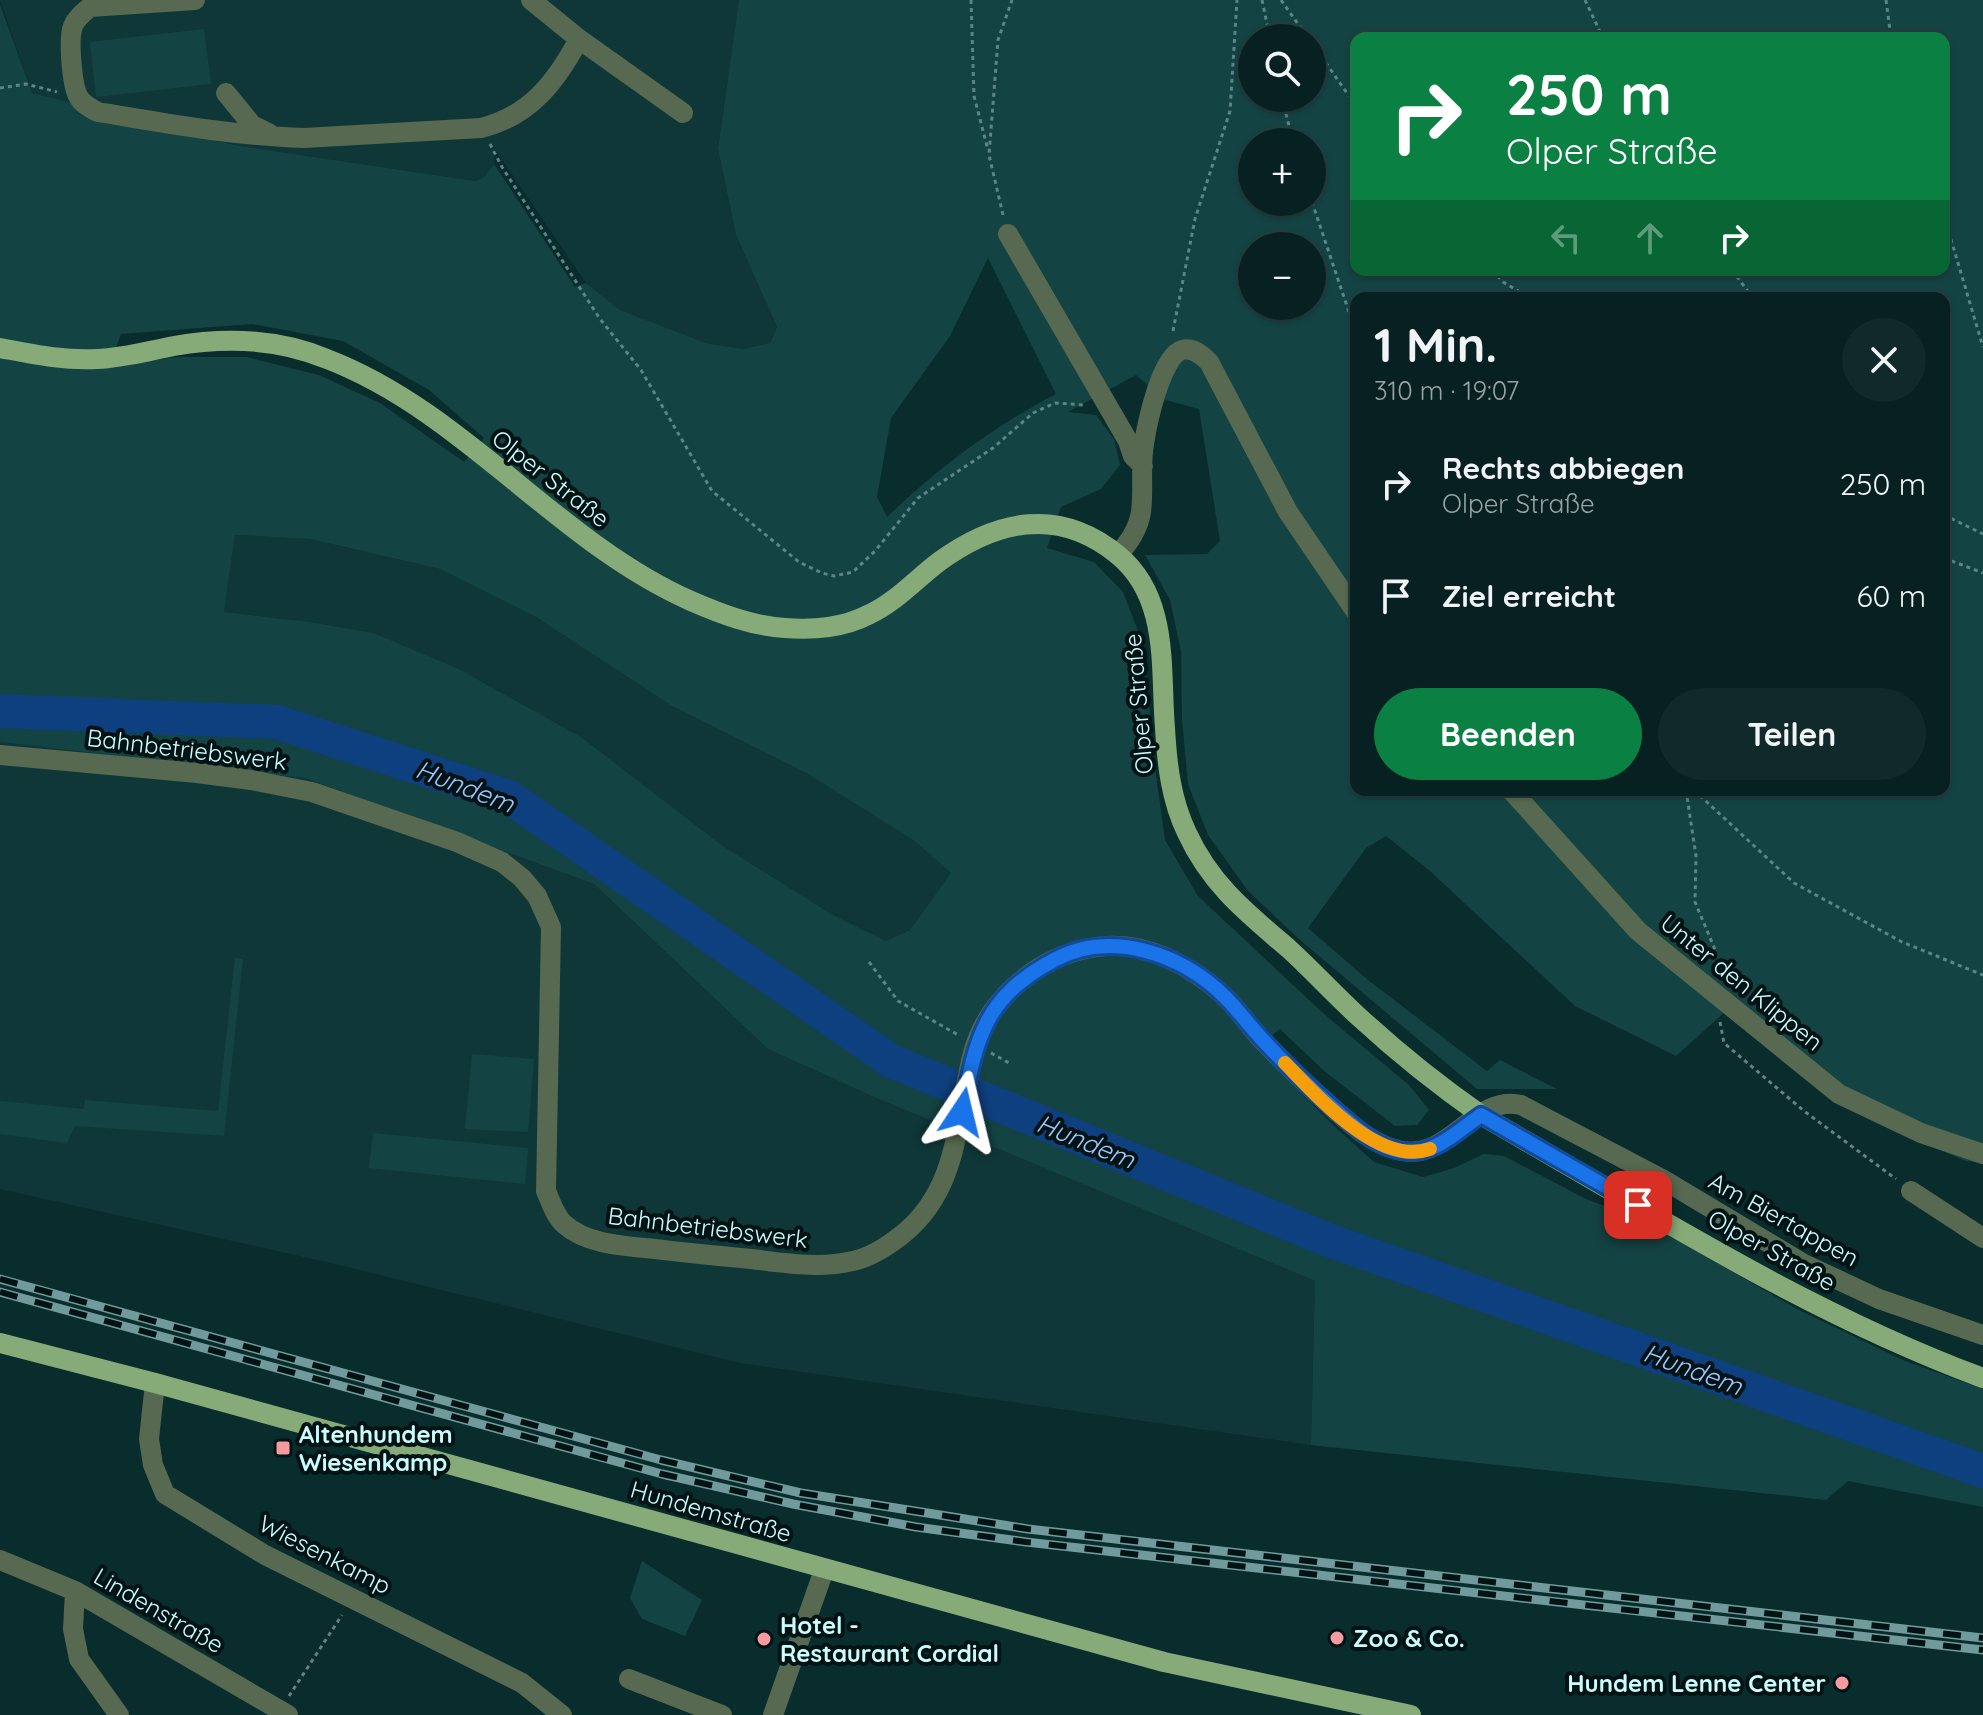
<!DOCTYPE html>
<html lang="de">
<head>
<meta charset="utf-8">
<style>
	:root { --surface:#072122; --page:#10292a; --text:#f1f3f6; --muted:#98a3a5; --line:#283e40; --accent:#0b8043 }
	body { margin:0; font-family:Quicksand,sans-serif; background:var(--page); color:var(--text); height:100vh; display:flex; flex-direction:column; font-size:30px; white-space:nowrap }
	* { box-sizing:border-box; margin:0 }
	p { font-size:26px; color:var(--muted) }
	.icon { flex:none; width:44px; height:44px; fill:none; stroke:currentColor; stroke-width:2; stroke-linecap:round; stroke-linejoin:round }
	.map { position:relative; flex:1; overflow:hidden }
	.drawer { position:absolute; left:1350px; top:292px; width:600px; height:504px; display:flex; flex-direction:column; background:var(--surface); border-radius:16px; box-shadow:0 2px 6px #0004,0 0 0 2px var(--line) }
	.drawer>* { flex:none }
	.guide { position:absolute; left:1350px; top:32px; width:600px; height:244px; border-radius:16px; box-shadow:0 2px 6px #0004,0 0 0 2px var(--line); background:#0b8043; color:#fff; overflow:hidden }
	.tools { position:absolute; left:1238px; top:24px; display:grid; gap:16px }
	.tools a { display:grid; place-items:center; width:88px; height:88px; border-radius:50%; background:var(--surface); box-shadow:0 2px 6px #0004,0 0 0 2px var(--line); font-size:40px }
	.pin { position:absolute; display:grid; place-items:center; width:68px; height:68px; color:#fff; margin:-34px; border-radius:16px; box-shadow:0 4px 12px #0006 }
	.me { position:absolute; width:88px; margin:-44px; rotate:10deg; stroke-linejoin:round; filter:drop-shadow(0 0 6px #0008) }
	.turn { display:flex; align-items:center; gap:28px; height:168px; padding:0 24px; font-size:36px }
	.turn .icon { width:104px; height:104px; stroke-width:2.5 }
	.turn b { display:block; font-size:56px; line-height:68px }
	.lanes { display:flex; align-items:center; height:76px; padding:0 24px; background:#0003; justify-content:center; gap:40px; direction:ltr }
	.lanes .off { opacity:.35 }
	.round { display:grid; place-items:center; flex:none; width:84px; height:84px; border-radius:42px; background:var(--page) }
	.head { display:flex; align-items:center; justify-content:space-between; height:136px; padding:0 24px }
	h1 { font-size:48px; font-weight:800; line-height:60px }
	.primary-button { display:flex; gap:16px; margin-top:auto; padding:16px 24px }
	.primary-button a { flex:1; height:92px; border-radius:48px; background:var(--accent); color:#fff; font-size:32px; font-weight:800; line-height:92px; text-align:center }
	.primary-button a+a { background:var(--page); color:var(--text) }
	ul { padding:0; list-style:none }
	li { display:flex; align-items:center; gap:24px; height:112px; padding:0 24px }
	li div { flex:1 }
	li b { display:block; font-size:30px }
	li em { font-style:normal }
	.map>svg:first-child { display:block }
	.built { fill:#0f3738 }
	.green { fill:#144344; fill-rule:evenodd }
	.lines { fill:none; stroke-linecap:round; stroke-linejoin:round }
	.river { stroke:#0e3f7f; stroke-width:34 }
	.path { stroke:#5c8586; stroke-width:3; stroke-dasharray:4 4; stroke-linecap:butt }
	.minor { stroke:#576950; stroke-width:20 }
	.major { stroke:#86ab78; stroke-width:20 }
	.rail-casing { stroke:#709a9b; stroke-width:9 }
	.rail { stroke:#001314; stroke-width:6; stroke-dasharray:18; stroke-linecap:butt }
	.route-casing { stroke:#114b97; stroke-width:20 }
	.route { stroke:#1a73e8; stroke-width:14 }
	.slow { stroke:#f59e0b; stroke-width:14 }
	.poi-dot { fill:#f59b9e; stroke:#001314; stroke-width:3 }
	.labels { text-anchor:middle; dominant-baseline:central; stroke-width:8; stroke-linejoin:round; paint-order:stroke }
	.street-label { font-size:24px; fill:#ccfdfe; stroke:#001314 }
	.poi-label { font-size:24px; font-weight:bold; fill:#ccfdfe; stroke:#001314; text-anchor:start }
	.water-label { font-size:26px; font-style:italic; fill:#9fc6fe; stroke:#001314 }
</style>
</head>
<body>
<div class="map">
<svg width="1983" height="1715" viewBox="0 0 1983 1715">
	<rect width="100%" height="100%" fill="#092c2d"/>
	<path class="built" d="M0,0H739L718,149L736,235L777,327L770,343L743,349L706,343L620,310L586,283L494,148V164L484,177L475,181L234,145L186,131L80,115L72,103L32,93Z
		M235,535L310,539L440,569L536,617L672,706L808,774L916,842L952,873L910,930L886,941L833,915L723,846L581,737L459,669L374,633L310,622L224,612Z
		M0,742L305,778L594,884L768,1049L872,1096L1315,1281L1311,1445L740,1363L331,1263L0,1189Z"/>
	<path class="green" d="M739,0H1983V1163L1966,1161L1887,1128L1726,1011L1676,1056L1575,1006L1430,871L1386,836L1366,848L1308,928L1368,980L1487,1071L1500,1060L1557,1089H1477L1300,940L1248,891L1208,835L1188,784L1182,720L1181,652L1170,600L1145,555L1207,554L1220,541L1199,409L1165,400L1136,375L1068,412L1096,415L1114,439L1120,465L1101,489L1061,507L1047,548L1094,562L1123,592L1143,644L1155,768L1165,840L1198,896L1324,1014L1409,1085L1429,1110L1417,1125L1395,1126L1323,1070L1280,1029L1256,1048L1334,1126L1374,1162L1423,1177L1454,1168L1484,1154L1504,1156L1586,1199L1647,1222L1795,1308L1905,1361L1983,1389V1507L1848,1481L1826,1500L1311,1445L1315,1281L872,1096L768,1049L594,884L305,778L0,742V4L32,93L72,103L80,115L186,131L234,145L475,181L484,177L494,164L575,287L586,283L620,310L706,343L743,349L770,343L777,327L736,235L718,149ZM1252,38H1312V98H1252ZM1356,38H1944V270H1356ZM1252,142H1312V202H1252ZM1252,246H1312V306H1252ZM988,258L1056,394C994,426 937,469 887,517L877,497L891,418L950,336ZM1356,298H1944V790H1356ZM252,324L343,341L429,390L484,438L464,462L380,403L319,375L247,357H176L109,367L121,334ZM235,535L310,539L440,569L536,617L672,706L808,774L916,842L951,873L910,930L886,941L833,915L723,846L581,737L459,669L374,633L310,622L224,612Z
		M204,29L211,84L96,97L90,42Z
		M235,958L243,959L224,1136L75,1126L67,1143L0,1134V1101L84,1109L85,1100L218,1111Z
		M472,1054L534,1059L528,1132L465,1129Z
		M373,1133L528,1148L525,1184L369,1168Z
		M642,1561L702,1600L685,1636L642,1619L630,1598Z"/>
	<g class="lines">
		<path class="river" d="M0,711L277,722L509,797L891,1061L1331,1241L1983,1471"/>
		<path class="path" d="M971,0L974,96L988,150
			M1262,0L1270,38
			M1281,0L1308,38
			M1585,0L1603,38
			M1886,0L1891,38
			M1312,43L1356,106
			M0,88L26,84L57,92
			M1282,98L1293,142
			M490,144L502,167L600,319L641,370L712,491L799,562L822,573L834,576L853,572L875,551L918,498L993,448L1033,413L1055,403L1084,405
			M1312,202L1356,333
			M1003,215L989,155L998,40L1012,0
			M1944,216L1983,347
			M1492,270L1503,282L1530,298
			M1732,270L1753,298
			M1173,331L1195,219L1230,111L1237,0
			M1944,515L1983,534
			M1944,558L1983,573
			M1686,790L1696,856L1695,902L1716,952L1715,967
			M1694,790L1794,883L1902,942L1983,975
			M869,962L898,1001L960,1036
			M1720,1022L1724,1043L1804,1111L1896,1179
			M991,1053L1011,1064
			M289,1696L342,1615"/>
		<path class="minor" d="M195,0L90,7C84,12 76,18 73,26C68,39 72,84 78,96C82,104 90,108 98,112C166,123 234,136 304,138L481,128C530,116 556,82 579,39
			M531,0L579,39L683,113
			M226,93L252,125L270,134
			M1008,234L1128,441L1133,456L1143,466
			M1118,555C1129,542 1138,530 1141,512C1144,490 1140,467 1144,444C1147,424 1161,356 1182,350C1193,347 1202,355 1209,362L1288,512L1356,612
			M0,755L197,773L251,780L312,792L457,842L502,862L522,878L537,896L551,927L546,1191C551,1202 555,1216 564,1224C587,1245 626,1246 655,1249C687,1253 719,1256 751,1259C785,1263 819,1269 853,1261C872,1257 888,1246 903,1234C960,1188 956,1118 973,1053C988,998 1041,954 1097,947C1143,940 1191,965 1224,996C1238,1009 1249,1026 1262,1040C1286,1065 1310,1088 1336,1111C1354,1127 1371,1142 1394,1149C1448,1167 1473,1093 1521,1105L1664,1180L1804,1264L1879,1299L1983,1335
			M1511,790L1638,931L1839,1094L1921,1133L1983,1154
			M1911,1191L1983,1238
			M155,1383L149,1439L153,1465L165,1494L265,1555L522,1683L562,1715
			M0,1560L75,1591L288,1715
			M75,1591L73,1629L79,1659L119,1715
			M629,1679L722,1715
			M773,1715L824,1570"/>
		<path class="major" d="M0,348C32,354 64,361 97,359C123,358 148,351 174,346C225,337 279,339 327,359C465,412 557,542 691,601C721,614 752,626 785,628C815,630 843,628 870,614C897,601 916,579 940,561C998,519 1060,507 1118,555C1170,598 1160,669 1165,728C1167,764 1171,800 1187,833C1211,885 1247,913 1289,949C1313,971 1335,995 1359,1017C1397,1052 1438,1085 1481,1115C1645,1209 1805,1312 1983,1378
			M0,1343L155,1383L1164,1662L1411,1715"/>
		<defs>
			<path id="rail" d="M0,1279L661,1460L801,1493L1028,1529L1983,1638
				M0,1292L662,1474L793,1504L916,1527L1026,1542L1983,1650"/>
		</defs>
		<use href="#rail" class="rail-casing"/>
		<use href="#rail" class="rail"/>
	</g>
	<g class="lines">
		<defs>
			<path id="route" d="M962,1112C976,1039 983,998 1054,960C1111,929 1182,954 1225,997C1238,1010 1249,1025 1261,1038C1285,1064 1309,1087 1335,1110C1355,1127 1374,1146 1401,1151C1434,1157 1456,1132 1481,1115L1638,1205"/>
		</defs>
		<use href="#route" class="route-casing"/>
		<use href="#route" class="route"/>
		<path class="slow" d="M1285,1063C1317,1096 1379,1167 1430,1149"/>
	</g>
	<g class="poi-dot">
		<rect x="275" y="1440" width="16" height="16" rx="4"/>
		<circle cx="1337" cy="1638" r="8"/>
		<circle cx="764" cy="1639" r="8"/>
		<circle cx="1842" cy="1683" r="8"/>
	</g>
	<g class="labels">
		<g class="street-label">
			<text transform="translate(551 478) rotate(38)">Olper Straße</text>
			<text transform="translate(1138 704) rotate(-95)">Olper Straße</text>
			<text transform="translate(187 749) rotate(7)">Bahnbetriebswerk</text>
			<text transform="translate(1742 982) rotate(39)">Unter den Klippen</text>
			<text transform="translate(1784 1219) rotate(29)">Am Biertappen</text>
			<text transform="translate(708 1227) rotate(7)">Bahnbetriebswerk</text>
			<text transform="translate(1772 1250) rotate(29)">Olper Straße</text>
			<text transform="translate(711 1511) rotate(16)">Hundemstraße</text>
			<text transform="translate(325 1554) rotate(27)">Wiesenkamp</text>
			<text transform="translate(159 1610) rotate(30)">Lindenstraße</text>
		</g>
		<g class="poi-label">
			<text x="299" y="1434">Altenhundem<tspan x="299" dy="28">Wiesenkamp</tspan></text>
			<text x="780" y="1625">Hotel -<tspan x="780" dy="28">Restaurant Cordial</tspan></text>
			<text x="1353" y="1638">Zoo &amp; Co.</text>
			<text x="1826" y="1683" text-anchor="end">Hundem Lenne Center</text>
		</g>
		<g class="water-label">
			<text transform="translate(465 786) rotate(21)">Hundem</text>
			<text transform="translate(1086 1141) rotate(22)">Hundem</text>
			<text transform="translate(1693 1369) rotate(20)">Hundem</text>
		</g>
	</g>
</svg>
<div class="tools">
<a><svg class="icon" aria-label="search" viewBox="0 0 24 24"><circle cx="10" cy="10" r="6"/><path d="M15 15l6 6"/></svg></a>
<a>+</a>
<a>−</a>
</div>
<div class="pin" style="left:1638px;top:1205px;background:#d93025"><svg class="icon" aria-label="arrive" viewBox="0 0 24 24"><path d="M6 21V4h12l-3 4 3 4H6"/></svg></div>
<svg class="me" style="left:962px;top:1112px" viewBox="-20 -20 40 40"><path d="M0-17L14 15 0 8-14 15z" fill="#1a73e8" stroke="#fff" stroke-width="4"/></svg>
<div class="guide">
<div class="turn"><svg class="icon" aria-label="right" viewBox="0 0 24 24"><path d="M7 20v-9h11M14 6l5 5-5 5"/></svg><div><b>250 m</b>Olper Straße</div></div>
<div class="lanes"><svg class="icon off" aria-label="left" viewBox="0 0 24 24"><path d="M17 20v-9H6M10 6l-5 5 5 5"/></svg><svg class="icon off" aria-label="ahead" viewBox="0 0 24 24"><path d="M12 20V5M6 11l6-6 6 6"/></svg><svg class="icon" aria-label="right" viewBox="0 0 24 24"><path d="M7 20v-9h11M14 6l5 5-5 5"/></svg></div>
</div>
<section class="drawer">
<div class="head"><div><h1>1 Min.</h1><p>310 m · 19:07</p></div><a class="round"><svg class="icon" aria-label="close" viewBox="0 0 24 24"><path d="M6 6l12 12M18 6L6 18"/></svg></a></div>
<ul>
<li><svg class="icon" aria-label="right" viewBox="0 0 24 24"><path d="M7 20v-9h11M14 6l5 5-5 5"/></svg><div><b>Rechts abbiegen</b><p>Olper Straße</p></div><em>250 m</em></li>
<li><svg class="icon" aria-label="arrive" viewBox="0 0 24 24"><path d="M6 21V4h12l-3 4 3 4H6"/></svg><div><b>Ziel erreicht</b></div><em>60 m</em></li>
</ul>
<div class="primary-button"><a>Beenden</a><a>Teilen</a></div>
</section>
</div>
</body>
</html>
